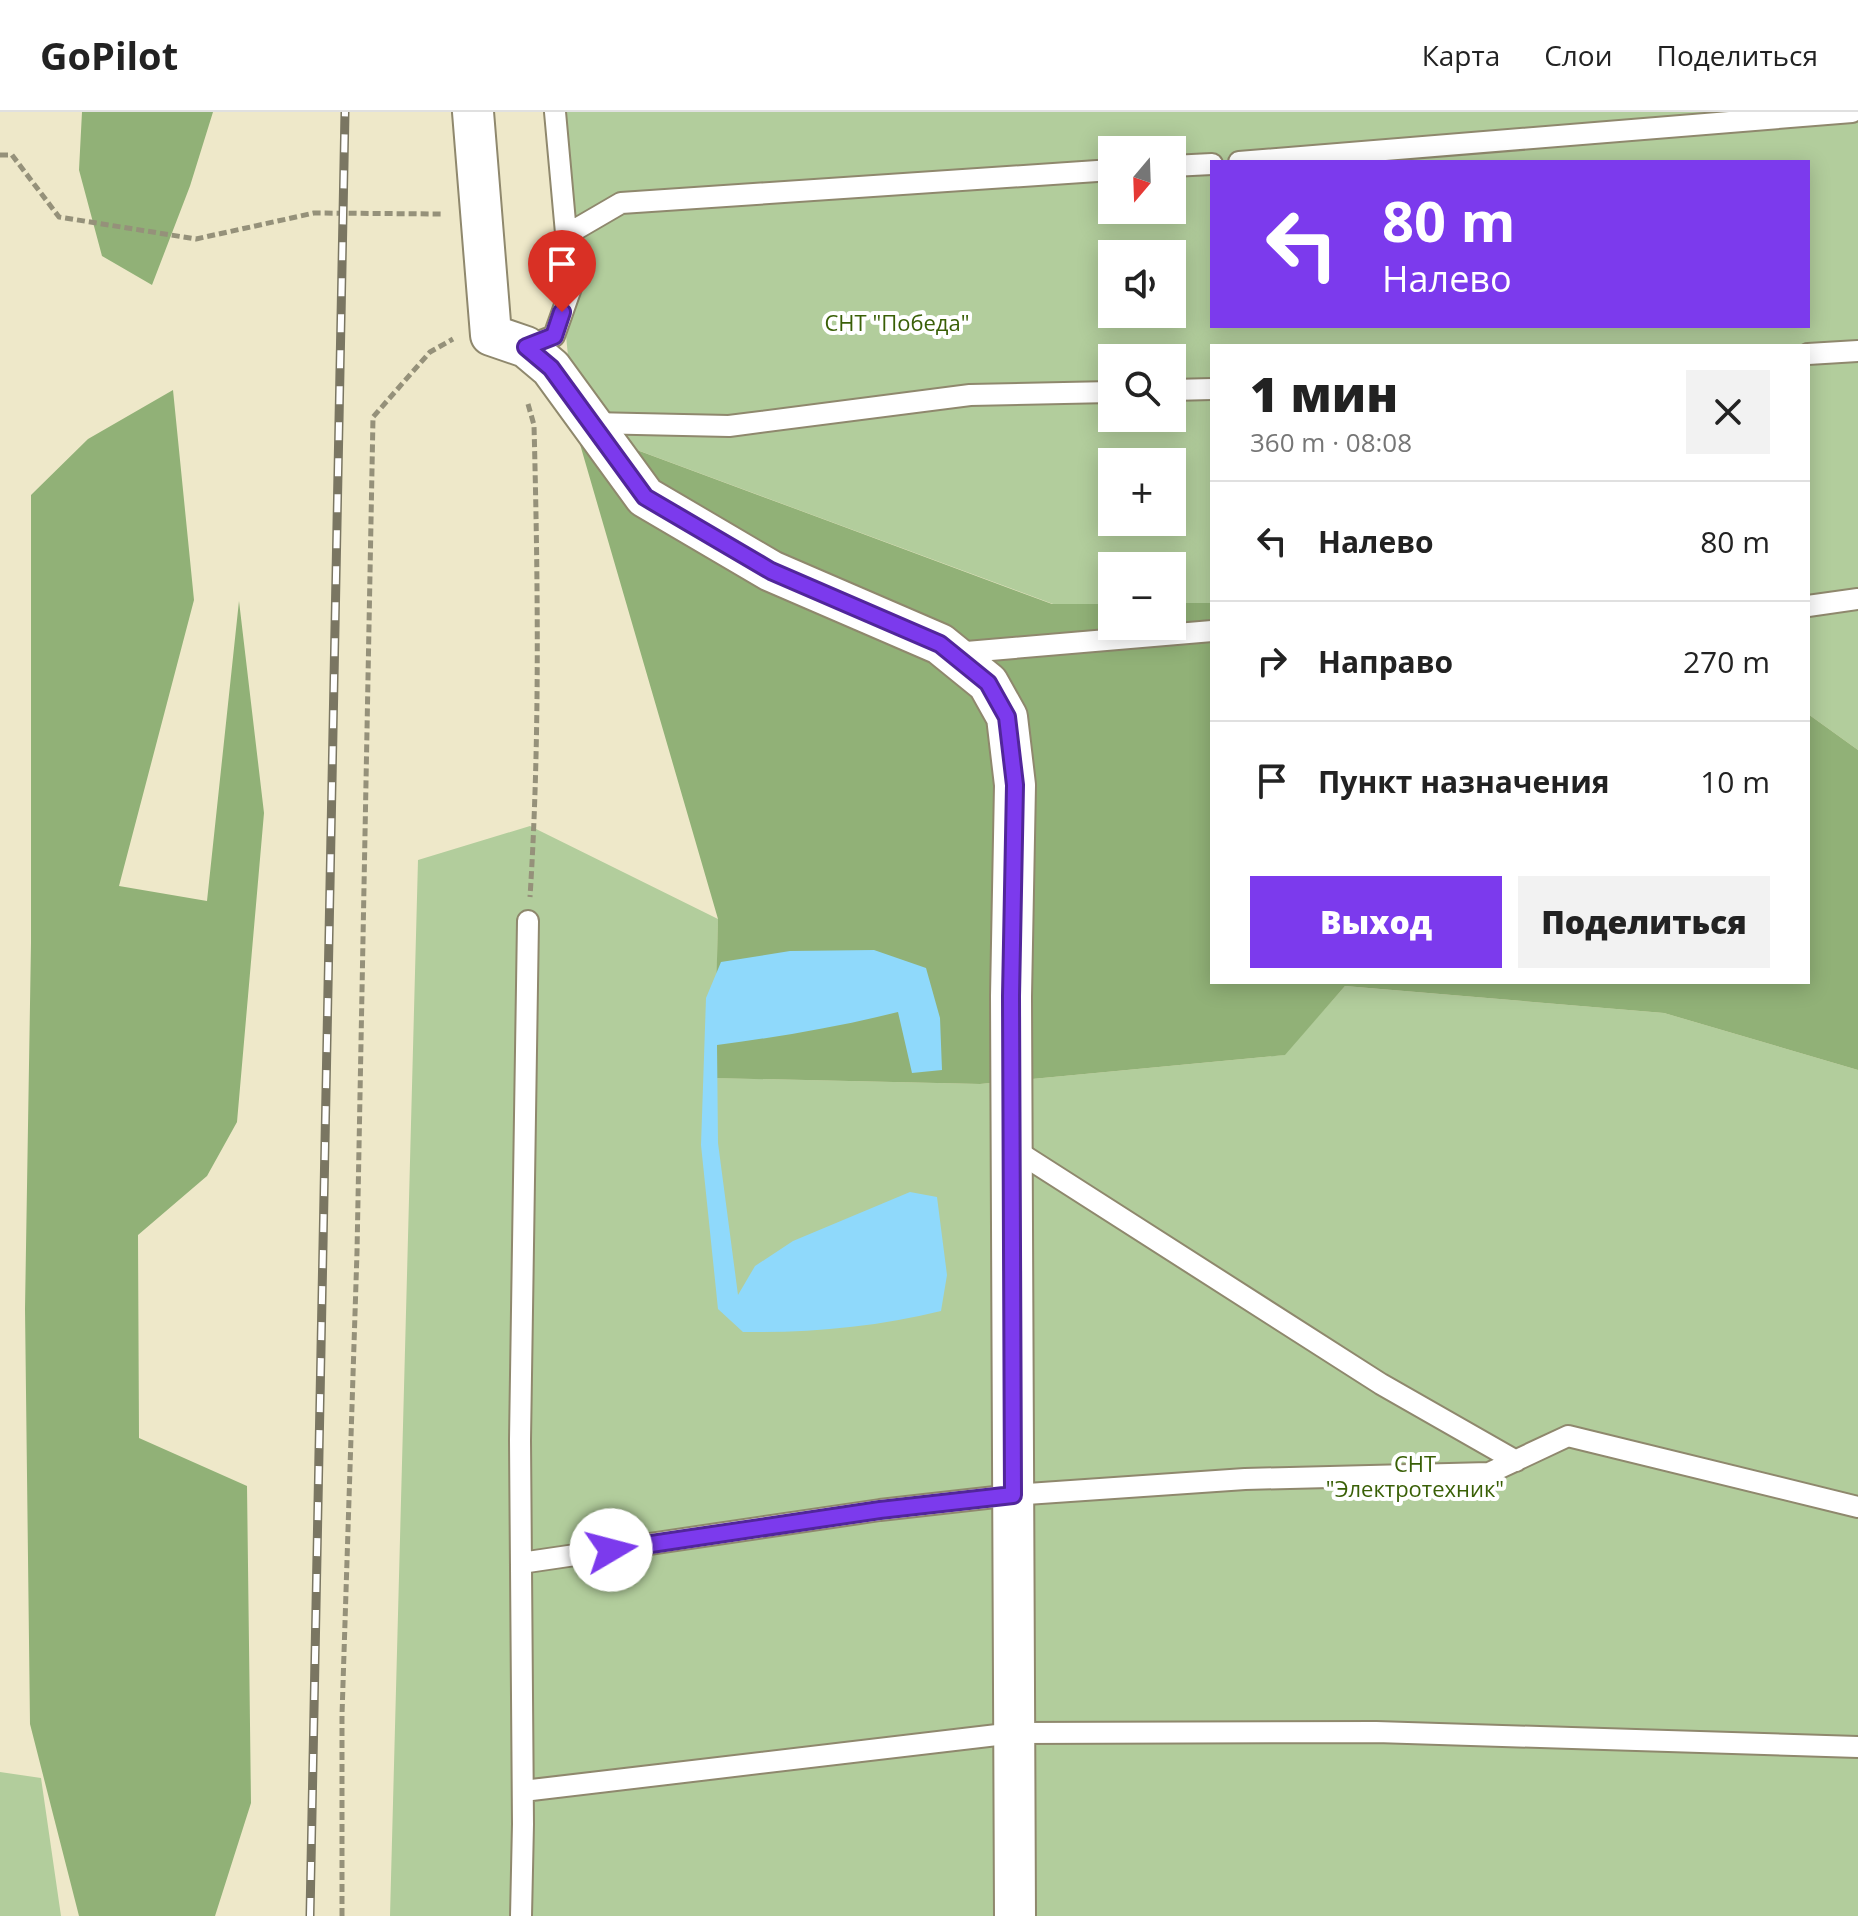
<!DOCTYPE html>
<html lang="ru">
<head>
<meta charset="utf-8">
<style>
	:root { --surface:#fff; --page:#f2f2f2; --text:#222; --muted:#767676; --line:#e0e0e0; --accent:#7c3aed }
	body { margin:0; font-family:"Open Sans",sans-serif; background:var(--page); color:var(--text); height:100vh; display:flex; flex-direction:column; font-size:30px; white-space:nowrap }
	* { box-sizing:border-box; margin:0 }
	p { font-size:26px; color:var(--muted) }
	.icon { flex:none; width:44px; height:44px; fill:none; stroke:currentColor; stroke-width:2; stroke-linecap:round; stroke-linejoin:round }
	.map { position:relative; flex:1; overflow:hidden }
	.panel { position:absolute; left:1210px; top:232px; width:600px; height:640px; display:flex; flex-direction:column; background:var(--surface); border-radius:0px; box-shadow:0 4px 20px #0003 }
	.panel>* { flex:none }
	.hud { position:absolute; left:1210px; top:48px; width:600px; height:168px; border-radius:0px; box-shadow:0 4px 20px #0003; background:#7c3aed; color:#fff; overflow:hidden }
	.needle { width:52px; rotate:199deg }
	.tools { position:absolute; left:1098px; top:24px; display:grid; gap:16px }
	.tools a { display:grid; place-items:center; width:88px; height:88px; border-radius:0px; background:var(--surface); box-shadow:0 4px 20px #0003; font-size:40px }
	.pin { position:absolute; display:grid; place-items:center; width:68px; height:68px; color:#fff; margin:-82px -34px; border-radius:50% 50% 50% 0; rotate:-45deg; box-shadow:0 0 8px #0007 }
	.pin .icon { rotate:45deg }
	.me { position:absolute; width:88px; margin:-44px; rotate:82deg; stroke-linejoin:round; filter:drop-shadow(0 0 6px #0008) }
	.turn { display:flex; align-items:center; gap:28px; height:168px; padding:0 40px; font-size:36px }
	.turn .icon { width:104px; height:104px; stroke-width:2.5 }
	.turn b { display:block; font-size:56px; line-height:68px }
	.round { display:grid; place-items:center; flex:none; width:84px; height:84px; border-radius:0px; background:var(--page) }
	.overview { display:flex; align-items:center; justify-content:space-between; height:136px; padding:0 40px }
	h1 { font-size:48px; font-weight:800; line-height:60px }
	.button { display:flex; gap:16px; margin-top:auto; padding:16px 40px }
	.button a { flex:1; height:92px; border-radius:0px; background:var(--accent); color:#fff; font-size:32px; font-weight:800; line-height:92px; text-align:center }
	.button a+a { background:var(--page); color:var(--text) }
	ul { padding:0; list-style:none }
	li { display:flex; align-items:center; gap:24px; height:120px; padding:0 40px; border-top:2px solid var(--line) }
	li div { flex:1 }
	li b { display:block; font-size:30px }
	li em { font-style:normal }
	header { display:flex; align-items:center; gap:48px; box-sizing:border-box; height:112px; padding:0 40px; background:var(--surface); border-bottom:2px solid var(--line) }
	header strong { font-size:38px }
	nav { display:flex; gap:44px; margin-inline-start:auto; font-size:28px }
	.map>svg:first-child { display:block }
	.green { fill:#b2cd9c; fill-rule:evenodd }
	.forest { fill:#91b177 }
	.water { fill:#8fd9fb }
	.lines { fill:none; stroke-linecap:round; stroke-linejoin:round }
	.lane-casing { stroke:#8f886d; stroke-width:24 }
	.street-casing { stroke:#8f886d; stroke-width:44 }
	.path { stroke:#95917a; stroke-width:5; stroke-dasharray:8 4; stroke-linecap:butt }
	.lane { stroke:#fff; stroke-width:20 }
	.street { stroke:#fff; stroke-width:40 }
	.rail-casing { stroke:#7a7662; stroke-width:9 }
	.rail { stroke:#fff; stroke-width:6; stroke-dasharray:18; stroke-linecap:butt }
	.route-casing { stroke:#51269a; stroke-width:20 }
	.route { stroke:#7c3aed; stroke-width:14 }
	.labels { text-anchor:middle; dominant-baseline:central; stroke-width:8; stroke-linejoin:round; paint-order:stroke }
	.park-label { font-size:22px; fill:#395f06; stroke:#fff }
</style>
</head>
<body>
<header>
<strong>GoPilot</strong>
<nav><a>Карта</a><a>Слои</a><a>Поделиться</a></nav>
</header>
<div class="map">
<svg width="1858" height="1804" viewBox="0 0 1858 1804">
	<rect width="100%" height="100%" fill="#eee8c9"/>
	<path class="green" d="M544,0H1858V638L1808,602V234H1212V491H1172V454H1112V492H1053L575,315ZM1112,38H1172V98H1112ZM1212,50H1808V214H1212ZM1112,142H1172V202H1112ZM1112,246H1172V306H1112ZM1112,350H1172V410H1112Z
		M530,714L718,807L715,966L980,972L1284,943L1345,874L1664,901L1858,958V1804H390L418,748Z
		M0,1660L41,1666L61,1804H0Z"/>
	<path class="forest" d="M82,0H213L190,74L152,173L102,144L79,58Z
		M173,278L194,488L119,774L207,789L239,489L264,701L237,1010L207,1064L138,1123L139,1326L247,1374L251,1691L215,1804H79L30,1612L25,1197L31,831V383L88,327Z
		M575,315L1052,492H1112V514H1172V491H1212V870H1808V602L1858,638V958L1664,901L1345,874L1285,943L980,972L714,966L718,807Z"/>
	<path class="water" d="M874,838L926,856L940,906L942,958L912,961L898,900C838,915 778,925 717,933L718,1031L738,1183L755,1154L793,1129L910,1080L937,1085L947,1163L941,1199C877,1215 809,1221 743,1220L718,1197L701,1033L706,886L721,850L790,839Z"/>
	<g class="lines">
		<defs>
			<path id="lane" d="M1239,50L1852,0
				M1172,54L1212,52
				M566,123L621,91L1112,58
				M526,235L554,224L571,176L555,0
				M1808,242L1858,239
				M1172,278L1212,277
				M591,311L729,314L970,283L1112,280
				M1808,494L1858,487
				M955,541L1212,519
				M1012,1036L1381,1272L1516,1349
				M521,1451L880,1398L1013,1383L1245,1367L1489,1361L1568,1324L1858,1395
				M523,1679L1014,1621L1376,1620L1858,1635
				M521,1804L523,1712L520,1328L528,809"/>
			<path id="street" d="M473,0L491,223L526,235L551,256L645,385L771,459L940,532L988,571L1007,605L1015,673L1011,884L1015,1804"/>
		</defs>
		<use href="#lane" class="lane-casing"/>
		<use href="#street" class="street-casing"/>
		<path class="path" d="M0,43H12L59,105L196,127L314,101L444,102
			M528,292L534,313C538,471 540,628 530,785
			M342,1804V1603L357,1140L373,305L430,240L453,227"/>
		<use href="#lane" class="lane"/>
		<use href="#street" class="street"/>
		<defs>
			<path id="rail" d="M310,1804L345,0"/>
		</defs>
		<use href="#rail" class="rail-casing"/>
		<use href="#rail" class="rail"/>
	</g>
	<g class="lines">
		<defs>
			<path id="route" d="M562,200L554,224L526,235L551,256L645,385L771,459L940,532L988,571L1007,605L1015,673L1011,884L1013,1383L880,1398L611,1438"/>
		</defs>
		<use href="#route" class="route-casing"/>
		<use href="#route" class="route"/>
	</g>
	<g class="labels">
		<g class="park-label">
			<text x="897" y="210">СНТ "Победа"</text>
			<text x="1415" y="1351">СНТ<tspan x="1415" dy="25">"Электротехник"</tspan></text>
		</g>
	</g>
</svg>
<div class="tools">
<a><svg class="needle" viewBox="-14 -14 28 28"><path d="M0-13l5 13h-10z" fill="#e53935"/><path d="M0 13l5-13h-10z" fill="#767676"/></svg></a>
<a><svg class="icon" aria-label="sound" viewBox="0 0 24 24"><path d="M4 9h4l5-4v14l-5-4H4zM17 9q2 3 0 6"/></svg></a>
<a><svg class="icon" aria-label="search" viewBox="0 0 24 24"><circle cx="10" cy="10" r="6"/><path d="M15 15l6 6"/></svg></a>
<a>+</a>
<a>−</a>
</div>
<div class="pin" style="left:562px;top:200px;background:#d93025"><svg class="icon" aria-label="arrive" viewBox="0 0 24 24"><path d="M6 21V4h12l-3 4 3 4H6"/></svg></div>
<svg class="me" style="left:611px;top:1438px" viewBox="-20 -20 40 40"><circle r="19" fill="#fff"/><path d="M0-13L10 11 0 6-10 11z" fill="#7c3aed"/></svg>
<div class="hud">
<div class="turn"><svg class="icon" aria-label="left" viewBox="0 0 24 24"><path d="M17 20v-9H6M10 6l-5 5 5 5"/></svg><div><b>80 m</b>Налево</div></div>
</div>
<section class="panel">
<div class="overview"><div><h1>1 мин</h1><p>360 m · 08:08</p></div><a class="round"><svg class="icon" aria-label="close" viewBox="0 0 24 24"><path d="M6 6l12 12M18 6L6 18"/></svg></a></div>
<ul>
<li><svg class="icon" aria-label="left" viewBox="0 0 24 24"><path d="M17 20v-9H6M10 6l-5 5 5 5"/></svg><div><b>Налево</b></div><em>80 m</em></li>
<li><svg class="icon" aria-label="right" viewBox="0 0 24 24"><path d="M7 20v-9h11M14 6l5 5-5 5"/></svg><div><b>Направо</b></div><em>270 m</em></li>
<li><svg class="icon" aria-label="arrive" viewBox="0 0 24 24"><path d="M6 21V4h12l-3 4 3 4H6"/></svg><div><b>Пункт назначения</b></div><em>10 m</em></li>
</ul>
<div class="button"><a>Выход</a><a>Поделиться</a></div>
</section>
</div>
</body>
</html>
